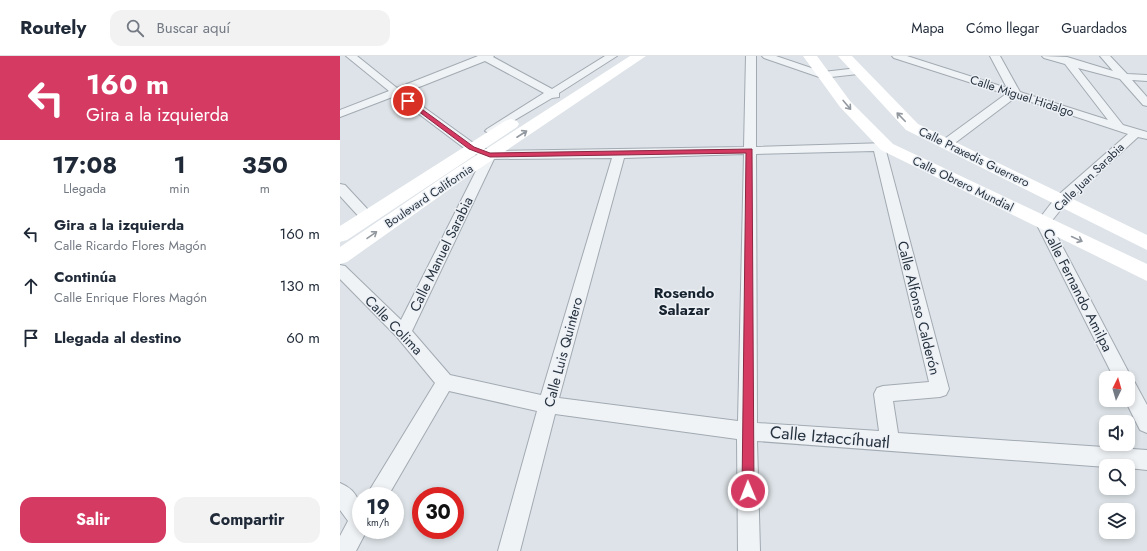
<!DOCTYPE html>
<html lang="es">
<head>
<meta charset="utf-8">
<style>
	:root { --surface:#fff; --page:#f2f2f3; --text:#1f2937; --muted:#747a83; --line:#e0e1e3; --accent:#d53a63 }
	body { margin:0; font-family:Jost,sans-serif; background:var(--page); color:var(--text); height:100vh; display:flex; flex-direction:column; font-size:15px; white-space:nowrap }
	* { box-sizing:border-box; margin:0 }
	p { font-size:13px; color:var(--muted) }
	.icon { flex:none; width:22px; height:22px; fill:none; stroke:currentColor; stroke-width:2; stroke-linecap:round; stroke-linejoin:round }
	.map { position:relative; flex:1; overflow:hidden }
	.details { display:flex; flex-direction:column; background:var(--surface); width:340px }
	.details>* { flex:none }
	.top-card { background:#d53a63; color:#fff; overflow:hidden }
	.needle { width:26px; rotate:5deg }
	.buttons { position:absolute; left:759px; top:315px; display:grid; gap:8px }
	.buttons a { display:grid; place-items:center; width:36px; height:36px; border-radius:8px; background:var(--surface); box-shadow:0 2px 6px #0003; font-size:20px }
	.speed { position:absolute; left:12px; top:431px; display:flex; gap:8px; font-size:20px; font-weight:700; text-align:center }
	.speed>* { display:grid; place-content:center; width:52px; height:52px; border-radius:50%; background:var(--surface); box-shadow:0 2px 6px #0003; line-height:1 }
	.speed small { font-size:10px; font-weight:400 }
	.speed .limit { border:6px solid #d22; background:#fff; color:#111 }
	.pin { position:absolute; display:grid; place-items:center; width:34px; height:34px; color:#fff; margin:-17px; border:2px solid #fff; border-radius:50%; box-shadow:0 1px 4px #0007 }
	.me { position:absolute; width:44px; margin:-22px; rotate:359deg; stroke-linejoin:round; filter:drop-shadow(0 0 3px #0008) }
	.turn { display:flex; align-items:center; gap:14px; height:84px; padding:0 20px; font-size:18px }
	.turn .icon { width:52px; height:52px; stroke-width:2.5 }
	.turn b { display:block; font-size:28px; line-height:34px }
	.eta { display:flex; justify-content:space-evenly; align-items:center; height:68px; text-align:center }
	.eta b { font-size:24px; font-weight:700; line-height:28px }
	.primary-button { display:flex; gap:8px; margin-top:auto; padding:8px 20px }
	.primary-button a { flex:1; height:46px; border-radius:12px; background:var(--accent); color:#fff; font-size:16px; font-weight:700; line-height:46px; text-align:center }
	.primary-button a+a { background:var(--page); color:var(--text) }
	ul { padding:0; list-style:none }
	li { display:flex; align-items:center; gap:12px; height:52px; padding:0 20px }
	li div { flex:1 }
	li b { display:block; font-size:15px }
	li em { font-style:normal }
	header { display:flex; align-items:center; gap:24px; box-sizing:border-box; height:56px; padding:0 20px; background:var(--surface); border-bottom:1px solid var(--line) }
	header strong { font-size:19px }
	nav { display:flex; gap:22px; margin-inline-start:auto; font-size:14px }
	.search { width:280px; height:36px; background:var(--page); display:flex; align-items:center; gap:10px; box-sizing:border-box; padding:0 14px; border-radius:12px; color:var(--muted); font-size:15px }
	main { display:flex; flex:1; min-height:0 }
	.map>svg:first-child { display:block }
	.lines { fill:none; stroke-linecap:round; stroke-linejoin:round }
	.street-casing { stroke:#a2aab2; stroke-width:2 }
	.street { fill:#f0f3f6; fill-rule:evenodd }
	.secondary { fill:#fff; fill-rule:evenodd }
	.oneway { stroke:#92989f }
	.route { fill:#d53a63; stroke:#8a2640 }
	.labels { text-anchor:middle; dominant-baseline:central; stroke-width:3; stroke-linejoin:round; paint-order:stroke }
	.far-street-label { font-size:12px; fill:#26323f; stroke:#edf1f6 }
	.street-label { font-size:14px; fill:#26323f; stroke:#edf1f6 }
	.neighbourhood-label { font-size:15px; font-weight:bold; fill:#182330; stroke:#edf1f6 }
	.near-street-label { font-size:17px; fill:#26323f; stroke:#edf1f6 }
</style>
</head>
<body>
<header>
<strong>Routely</strong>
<div class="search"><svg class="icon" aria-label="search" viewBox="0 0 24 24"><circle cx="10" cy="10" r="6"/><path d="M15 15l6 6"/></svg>Buscar aquí</div>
<nav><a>Mapa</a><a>Cómo llegar</a><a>Guardados</a></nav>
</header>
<main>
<section class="details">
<div class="top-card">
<div class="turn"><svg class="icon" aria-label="left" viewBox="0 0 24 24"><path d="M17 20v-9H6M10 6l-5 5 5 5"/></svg><div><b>160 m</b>Gira a la izquierda</div></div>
</div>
<div class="eta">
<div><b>17:08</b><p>Llegada</p></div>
<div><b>1</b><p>min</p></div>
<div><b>350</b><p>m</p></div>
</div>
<ul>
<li><svg class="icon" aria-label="left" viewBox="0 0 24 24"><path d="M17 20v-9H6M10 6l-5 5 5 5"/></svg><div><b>Gira a la izquierda</b><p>Calle Ricardo Flores Magón</p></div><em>160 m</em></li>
<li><svg class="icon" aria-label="ahead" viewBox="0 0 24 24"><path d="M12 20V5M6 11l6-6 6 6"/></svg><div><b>Continúa</b><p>Calle Enrique Flores Magón</p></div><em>130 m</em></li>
<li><svg class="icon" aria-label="arrive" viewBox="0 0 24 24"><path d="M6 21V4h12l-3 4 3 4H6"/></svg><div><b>Llegada al destino</b></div><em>60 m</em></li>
</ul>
<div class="primary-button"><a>Salir</a><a>Compartir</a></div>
</section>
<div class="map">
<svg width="807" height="495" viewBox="0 0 807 495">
	<rect width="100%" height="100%" fill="#dde3e8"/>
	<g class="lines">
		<defs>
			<path id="street" d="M6,0H17L57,32L138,0H154L153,1L212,33L265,0H277L219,37V41L212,42L151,78L145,75L147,73L204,37L145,5L64,37L136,89L151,95L404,91L406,0H416V91L547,87L553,91L551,94L546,95L609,333L606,339L600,341L553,345L558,377L807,394V414L788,412V410L766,411L417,385L420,495H398L397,383L215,358L180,495H158L197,355L109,335L48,440H26L95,327L57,281L0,223V209L5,210L61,264L143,101L128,95L55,40L0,61V54L49,35ZM534,95L589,326L543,330L537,332L534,338L539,375L417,367L416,98ZM404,98L398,365L219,342L284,102ZM272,102L201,339L110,319L72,275L154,103Z
				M422,0H436L483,16L518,12L523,15L518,18L482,22L424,2Z
				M552,0H567L667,32L650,0H660L680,36L768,64L725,8L704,2L702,0L727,1L773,15L760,0H770L787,18L807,19V25L792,24L807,41V50L803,49L780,23L738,12L783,69L807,76V83L798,81L726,147L710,167L789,317L792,322L791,324L794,325L807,349V377L800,374L785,344H788V322H774L696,167L716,141L788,78L676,41L611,90H603L601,87L603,84L666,38L554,2Z
				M0,128L5,129L32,158L34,161L32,164H22L0,140Z
				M0,427C22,436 21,453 21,474H27L16,495H0V480L8,465L0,454Z"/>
		</defs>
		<use href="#street" class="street-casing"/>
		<use href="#street" class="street"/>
		<path class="secondary" d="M290,0H306L124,123L7,206L0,208V191L112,115Z
			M463,0H477L510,45L553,88L807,208V225L541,94L500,51Z
			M498,0H512L578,68L807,179V194L566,74Z
			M171,63L177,65L179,68L177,71L7,184L0,186V170L165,65Z"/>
	</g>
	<defs><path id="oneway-shaft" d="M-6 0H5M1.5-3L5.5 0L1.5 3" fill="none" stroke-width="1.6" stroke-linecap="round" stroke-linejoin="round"/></defs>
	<g class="oneway">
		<use href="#oneway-shaft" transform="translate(507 49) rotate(50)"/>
		<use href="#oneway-shaft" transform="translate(561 61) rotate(-134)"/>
		<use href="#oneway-shaft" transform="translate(182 78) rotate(-33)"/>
		<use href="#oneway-shaft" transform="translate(32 179) rotate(-35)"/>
		<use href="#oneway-shaft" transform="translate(737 183) rotate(25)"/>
	</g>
	<path class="route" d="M68,43L134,91L150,97L412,93L414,435L412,439L408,441L404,439L402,435L406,97L150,101L129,93L66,46L65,45Z"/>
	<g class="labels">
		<g class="far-street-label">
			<text transform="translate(682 40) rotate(18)">Calle Miguel Hidalgo</text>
			<text transform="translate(634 101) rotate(26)">Calle Praxedis Guerrero</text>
			<text transform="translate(749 121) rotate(-44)">Calle Juan Sarabia</text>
			<text transform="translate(623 128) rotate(26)">Calle Obrero Mundial</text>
			<text transform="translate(89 140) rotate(-34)">Boulevard California</text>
		</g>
		<g class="street-label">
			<text transform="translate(101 198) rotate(-64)">Calle Manuel Sarabia</text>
			<text transform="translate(738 234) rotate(63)">Calle Fernando Amilpa</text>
			<text transform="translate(579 252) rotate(76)">Calle Alfonso Calderón</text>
			<text transform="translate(54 269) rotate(46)">Calle Colima</text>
			<text transform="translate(223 296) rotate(-75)">Calle Luis Quintero</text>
		</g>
		<g class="neighbourhood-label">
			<text x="344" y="237">Rosendo<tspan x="344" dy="17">Salazar</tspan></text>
		</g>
		<g class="near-street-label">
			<text transform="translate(490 381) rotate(5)">Calle Iztaccíhuatl</text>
		</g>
	</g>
</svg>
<div class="buttons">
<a><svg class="needle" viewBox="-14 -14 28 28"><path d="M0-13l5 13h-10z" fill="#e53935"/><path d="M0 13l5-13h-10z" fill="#747a83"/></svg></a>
<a><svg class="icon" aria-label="sound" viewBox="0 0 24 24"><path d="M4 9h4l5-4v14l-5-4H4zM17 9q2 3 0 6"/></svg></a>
<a><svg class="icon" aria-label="search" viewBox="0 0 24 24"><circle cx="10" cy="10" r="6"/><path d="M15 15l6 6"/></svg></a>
<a><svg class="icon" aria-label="layers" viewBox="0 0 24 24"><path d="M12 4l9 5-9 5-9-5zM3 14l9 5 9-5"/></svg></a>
</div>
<div class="speed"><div>19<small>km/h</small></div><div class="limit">30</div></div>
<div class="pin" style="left:68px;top:45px;background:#d93025"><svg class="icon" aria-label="arrive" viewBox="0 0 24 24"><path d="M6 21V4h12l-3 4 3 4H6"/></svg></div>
<svg class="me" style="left:408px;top:435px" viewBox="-20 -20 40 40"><circle r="17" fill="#d53a63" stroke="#fff" stroke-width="3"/><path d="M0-11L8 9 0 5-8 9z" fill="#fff"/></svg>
</div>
</main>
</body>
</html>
